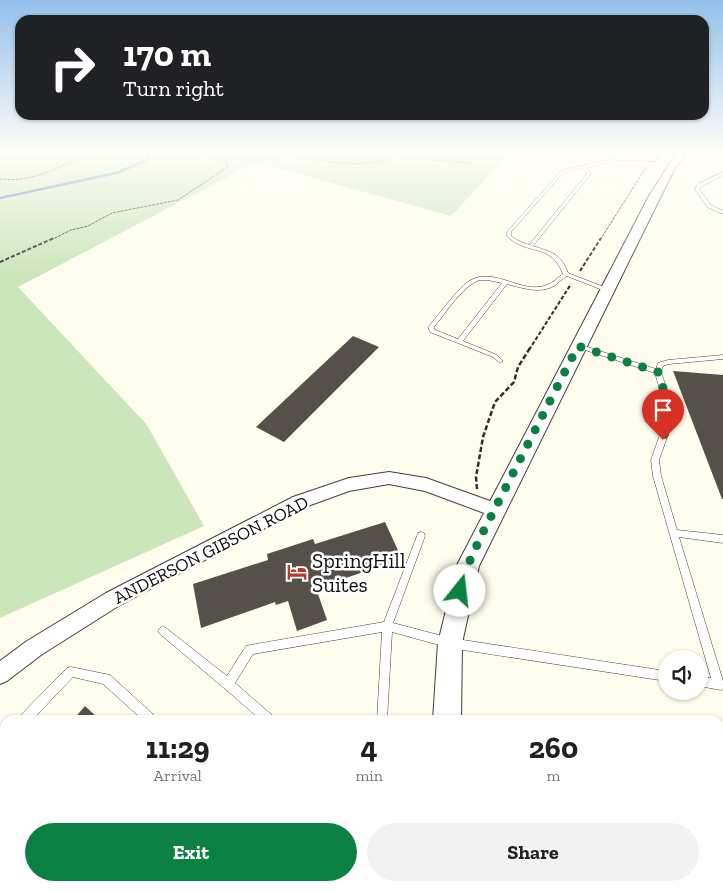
<!DOCTYPE html>
<html lang="en">
<head>
<meta charset="utf-8">
<style>
	:root { --surface:#fff; --page:#f2f2f2; --text:#202124; --muted:#757577; --accent:#0b8043 }
	body { margin:0; font-family:"Zilla Slab",serif; background:var(--page); color:var(--text); height:100vh; display:flex; flex-direction:column; font-size:19px; white-space:nowrap }
	* { box-sizing:border-box; margin:0 }
	p { font-size:16px; color:var(--muted) }
	.icon { flex:none; width:28px; height:28px; fill:none; stroke:currentColor; stroke-width:2; stroke-linecap:round; stroke-linejoin:round }
	.map { position:relative; flex:1; overflow:hidden }
	.panel { position:absolute; left:0px; top:715px; width:724px; height:176px; display:flex; flex-direction:column; background:var(--surface); border-radius:15px 15px 0 0; box-shadow:0 1px 4px #0004 }
	.panel>* { flex:none }
	.guide { position:absolute; left:15px; top:15px; width:694px; height:105px; border-radius:15px; box-shadow:0 1px 4px #0004; background:#202124; color:#fff; overflow:hidden }
	.tools { position:absolute; left:658px; top:650px; display:grid; gap:10px }
	.tools a { display:grid; place-items:center; width:50px; height:50px; border-radius:50%; background:var(--surface); box-shadow:0 1px 4px #0004; font-size:25px }
	.pin { position:absolute; display:grid; place-items:center; width:42px; height:42px; color:#fff; margin:-51px -21px; border-radius:50% 50% 50% 0; rotate:-45deg; box-shadow:0 0 5px #0007 }
	.pin .icon { rotate:45deg }
	.me { position:absolute; width:55px; margin:-28px; rotate:16deg; stroke-linejoin:round; filter:drop-shadow(0 0 4px #0008) }
	.turn { display:flex; align-items:center; gap:18px; height:105px; padding:0 25px; font-size:22px }
	.turn .icon { width:65px; height:65px; stroke-width:2.5 }
	.turn b { display:block; font-size:35px; line-height:42px }
	.eta { display:flex; justify-content:space-evenly; align-items:center; height:85px; text-align:center }
	.eta b { font-size:30px; font-weight:700; line-height:35px }
	.primary-button { display:flex; gap:10px; margin-top:auto; padding:10px 25px }
	.primary-button a { flex:1; height:58px; border-radius:30px; background:var(--accent); color:#fff; font-size:20px; font-weight:700; line-height:58px; text-align:center }
	.primary-button a+a { background:var(--page); color:var(--text) }
	.map>svg:first-child { display:block }
	.green { fill:#cbe6ba }
	.lines { fill:none; stroke-linecap:round; stroke-linejoin:round }
	.stream { stroke:#417dc5; stroke-width:2.5 }
	.building { fill:#55504a }
	.service-casing { stroke:#404040; stroke-width:1 }
	.minor-casing { stroke:#404040; stroke-width:2 }
	.tertiary-casing { stroke:#404040; stroke-width:2 }
	.path-far2 { stroke:#2f2f2f; stroke-width:1; stroke-dasharray:3 1; stroke-linecap:butt }
	.path-far1 { stroke:#2f2f2f; stroke-width:2; stroke-dasharray:4 2; stroke-linecap:butt }
	.path { stroke:#2f2f2f; stroke-width:2.5; stroke-dasharray:5 2.5; stroke-linecap:butt }
	.service { fill:#fff; fill-rule:evenodd }
	.minor { fill:#fff; fill-rule:evenodd }
	.tertiary { fill:#fff; fill-rule:evenodd }
	.route { stroke:#0b8043; stroke-width:9; stroke-dasharray:0 16.2 }
	.labels { text-anchor:middle; dominant-baseline:central; stroke-width:5; stroke-linejoin:round; paint-order:stroke }
	.street-label { font-size:18px; fill:#0d0d0d; stroke:#fff }
	.near-poi-label { font-size:21px; fill:#0d0d0d; stroke:#fff; text-anchor:start }
</style>
</head>
<body>
<div class="map">
<svg width="723" height="891" viewBox="0 0 723 891">
	<rect width="100%" height="100%" fill="#fefdee"/>
	<path class="green" d="M0,152H528L506,157L451,216L256,162L18,287L147,425L204,526L0,618Z"/>
	<g class="lines">
		<path class="stream" d="M0,198L116,173L147,160L149,152"/>
	</g>
	<path class="building" d="M353,336L379,347L284,442L256,427Z
		M673,371L723,375V499H722Z
		M385,522L402,559L322,586L323,589L317,591L327,620L297,631L288,601L276,605L275,602L201,628L193,584L268,560L267,554L313,539L315,544Z
		M85,706L100,720H73Z"/>
	<g class="lines">
		<defs>
			<path id="service" d="M622,152H627L636,158H652L654,159L652,160H618L587,168L591,173L590,175L533,246C552,252 561,254 568,273L609,289V291H605L567,276C562,279 558,283 554,286C540,294 522,288 507,284L463,341L497,355L503,361L500,363L493,357L430,332L428,327L429,326C439,315 459,286 471,280C496,267 522,295 547,285C553,283 558,277 563,274C551,242 526,256 507,236V232L562,170L618,158H630ZM583,168L587,173L586,175L529,245L517,240L511,236V232L564,172ZM480,280H488L502,283L458,339L435,330L434,327C446,313 462,286 480,280Z
				M723,172V175L702,186L699,189L711,205L723,211V214L707,207L695,189L698,184Z
				M578,344L656,369L658,363L668,360L723,355V359L669,364L663,366L661,372L674,410L672,423L659,460L661,476L677,530L723,535V543L679,537L723,681V689L721,690L699,686V676L711,678L653,476L651,460L664,423L666,410L655,373L576,347L575,346Z
				M421,532L424,533L425,536L393,623L450,638L666,671V681L450,648L392,632L387,720H377L382,632L253,654L235,683L273,716L274,720H261L224,688L160,634L158,631L160,628L163,626L166,628L227,676L246,646L250,645L384,622L417,536L418,533Z
				M71,667L110,675L155,716L156,720H143L103,684L73,677L32,720H19L20,716L67,668Z
				M5,734V748L0,751V737Z
				M87,886H100L98,891H85Z
				M158,886H172L170,891H156Z
				M274,886H289L291,891H276Z"/>
			<path id="minor" d="M655,152H664L655,161H649L648,159Z
				M389,472L426,478L501,505L503,510L501,515L495,517L425,491L389,484L349,491L305,507L120,605L41,655L7,681L0,684V661L27,641L106,593L293,497L349,478Z"/>
			<path id="tertiary" d="M677,152H687L675,168L661,196L479,566L462,643L461,720H433L438,643L457,565L649,196Z
				M465,886H497L499,891H467Z"/>
		</defs>
		<use href="#service" class="service-casing"/>
		<use href="#minor" class="minor-casing"/>
		<use href="#tertiary" class="tertiary-casing"/>
		<path class="path-far2" d="M279,152C317,160 353,169 391,159L394,152
			M432,152L430,158L432,160L472,163
			M453,152L452,155L462,162
			M394,154L402,152
			M0,179C33,183 62,166 91,152
			M51,240L71,230L88,226L112,213L178,200L228,167L226,163L202,152
			M600,240L647,166"/>
		<path class="path-far1" d="M0,262L54,238
			M580,271L601,238
			M529,350L571,284"/>
		<path class="path" d="M477,489L476,477L483,437L495,402L514,382L518,367L530,348"/>
		<use href="#service" class="service"/>
		<use href="#minor" class="minor"/>
		<use href="#tertiary" class="tertiary"/>
	</g>
	<linearGradient id="sky" x2="0" y2="1"><stop stop-color="#94c0ec"/><stop offset="0.55" stop-color="#fffef7"/><stop offset="1" stop-color="#fffef7" stop-opacity="0"/></linearGradient>
	<rect width="723" height="277" fill="url(#sky)"/>
	<g class="lines">
		<path class="route" d="M460,591L468,565L482,534L578,346L658,372L670,410L663,440"/>
	</g>
	<defs>
		<symbol id="hotel-bare" viewBox="-9 -9 18 18"><path d="M-6-4.5h1.5V1H6V5H4.5V3h-9V5H-6ZM-4 0a1.8 1.8 0 1 1 3.6 0ZM.5 0V-2.5h3Q6-2.5 6 0Z" fill="#b53b2d" stroke="#fff" stroke-width="2.5" paint-order="stroke"/></symbol>
	</defs>
	<g fill-rule="evenodd">
		<use href="#hotel-bare" x="283" y="558" width="28" height="28"/>
	</g>
	<g class="labels">
		<g class="street-label">
			<text transform="translate(211 550) rotate(-27)">ANDERSON GIBSON ROAD</text>
		</g>
		<g class="near-poi-label">
			<text x="312" y="560">SpringHill<tspan x="312" dy="24">Suites</tspan></text>
		</g>
	</g>
</svg>
<div class="tools">
<a><svg class="icon" aria-label="sound" viewBox="0 0 24 24"><path d="M4 9h4l5-4v14l-5-4H4zM17 9q2 3 0 6"/></svg></a>
</div>
<div class="pin" style="left:663px;top:440px;background:#d93025"><svg class="icon" aria-label="arrive" viewBox="0 0 24 24"><path d="M6 21V4h12l-3 4 3 4H6"/></svg></div>
<svg class="me" style="left:460px;top:591px" viewBox="-20 -20 40 40"><circle r="19" fill="#fff"/><path d="M0-13L10 11 0 6-10 11z" fill="#0b8043"/></svg>
<div class="guide">
<div class="turn"><svg class="icon" aria-label="right" viewBox="0 0 24 24"><path d="M7 20v-9h11M14 6l5 5-5 5"/></svg><div><b>170 m</b>Turn right</div></div>
</div>
<section class="panel">
<div class="eta">
<div><b>11:29</b><p>Arrival</p></div>
<div><b>4</b><p>min</p></div>
<div><b>260</b><p>m</p></div>
</div>
<div class="primary-button"><a>Exit</a><a>Share</a></div>
</section>
</div>
</body>
</html>
